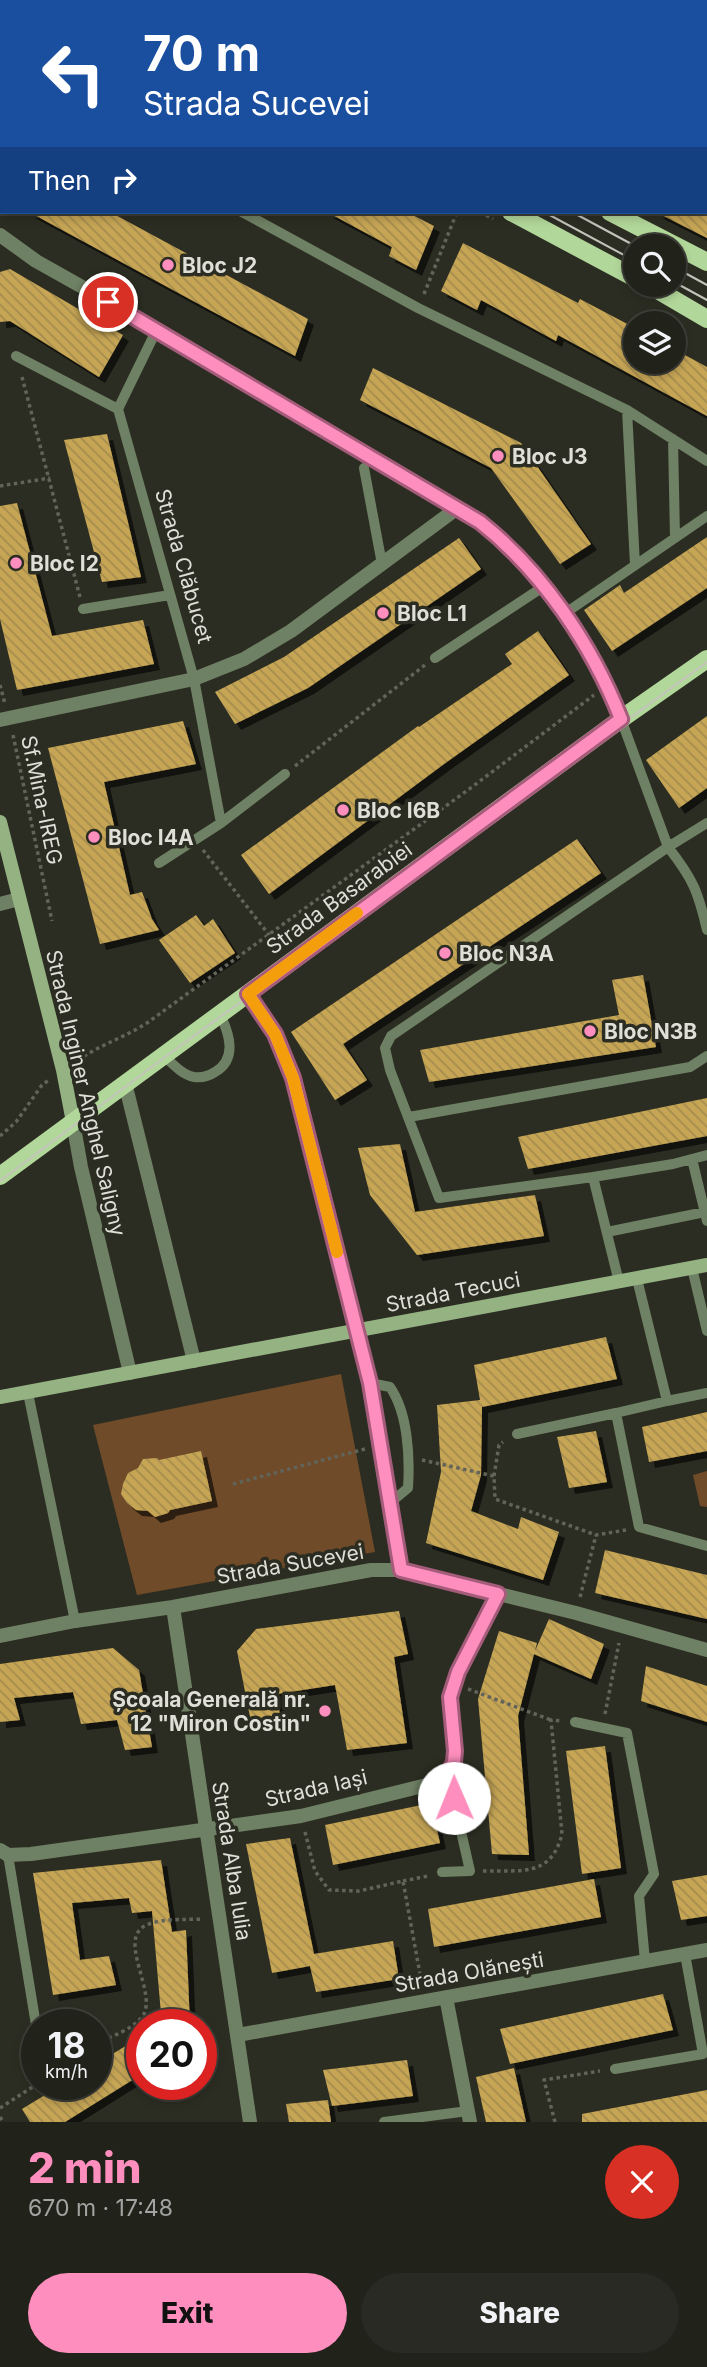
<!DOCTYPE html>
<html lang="en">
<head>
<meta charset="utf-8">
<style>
	:root { --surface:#21221a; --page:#292a23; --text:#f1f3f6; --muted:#a2a4a2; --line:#3e3f39; --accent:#fe8ebd }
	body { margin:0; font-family:Inter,sans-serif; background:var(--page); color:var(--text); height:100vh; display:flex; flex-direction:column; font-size:26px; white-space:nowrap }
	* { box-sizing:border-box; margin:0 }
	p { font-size:23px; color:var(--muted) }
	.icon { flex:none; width:38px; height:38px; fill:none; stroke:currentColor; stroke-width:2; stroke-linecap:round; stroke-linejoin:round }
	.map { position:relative; height:2122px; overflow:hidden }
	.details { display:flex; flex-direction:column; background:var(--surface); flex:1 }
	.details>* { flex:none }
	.banner { position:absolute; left:0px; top:0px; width:707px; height:214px; box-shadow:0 4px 10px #0003,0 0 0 2px var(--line); background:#1a4fa0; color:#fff; overflow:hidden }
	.tools { position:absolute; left:623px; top:234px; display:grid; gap:14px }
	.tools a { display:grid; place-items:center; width:63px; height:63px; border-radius:50%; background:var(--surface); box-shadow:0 4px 10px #0003,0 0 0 2px var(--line); font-size:35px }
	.speed { position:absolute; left:21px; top:2009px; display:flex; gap:14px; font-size:35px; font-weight:700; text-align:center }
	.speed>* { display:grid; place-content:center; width:91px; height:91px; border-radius:50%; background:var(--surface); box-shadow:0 4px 10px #0003,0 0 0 2px var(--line); line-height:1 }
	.speed small { font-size:18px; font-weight:400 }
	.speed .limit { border:10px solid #d22; background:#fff; color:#111 }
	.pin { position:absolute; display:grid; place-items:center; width:60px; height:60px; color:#fff; margin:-30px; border:4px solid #fff; border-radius:50%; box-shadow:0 2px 7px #0007 }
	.me { position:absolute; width:77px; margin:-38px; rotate:359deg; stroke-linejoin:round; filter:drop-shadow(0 0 5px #0008) }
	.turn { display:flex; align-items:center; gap:24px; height:147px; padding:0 28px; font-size:32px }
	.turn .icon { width:91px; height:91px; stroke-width:2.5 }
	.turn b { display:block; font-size:49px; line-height:60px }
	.then { display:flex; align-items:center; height:66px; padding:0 28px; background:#0003; gap:14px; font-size:26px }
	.round { display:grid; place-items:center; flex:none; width:74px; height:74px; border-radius:37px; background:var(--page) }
	.overview { display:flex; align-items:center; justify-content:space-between; height:119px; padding:0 28px }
	h1 { font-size:42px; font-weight:800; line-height:52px; color:var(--accent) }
	.cta { display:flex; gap:14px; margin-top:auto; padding:14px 28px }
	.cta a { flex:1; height:80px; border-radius:42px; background:var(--accent); color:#111; font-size:28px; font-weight:800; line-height:80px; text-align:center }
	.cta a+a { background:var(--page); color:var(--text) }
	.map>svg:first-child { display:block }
	.park { fill:#6f4b29 }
	.building { fill:url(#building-back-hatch); filter:url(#shadow) }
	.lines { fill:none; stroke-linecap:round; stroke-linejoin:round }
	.path { stroke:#626359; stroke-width:3.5; stroke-dasharray:3.5 3.5; stroke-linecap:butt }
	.lane { stroke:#6f8164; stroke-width:10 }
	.street { stroke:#6f8164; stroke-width:14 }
	.secondary { stroke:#95b283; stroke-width:14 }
	.primary { stroke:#b2d79a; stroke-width:18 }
	.tram { stroke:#c4c4bc; stroke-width:2 }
	.route-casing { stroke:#a55c7b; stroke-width:18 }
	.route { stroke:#fe8ebd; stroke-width:12 }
	.slow { stroke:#f59e0b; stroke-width:12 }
	.poi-dot { fill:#fe8ebd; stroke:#2c2d22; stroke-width:2.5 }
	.labels { text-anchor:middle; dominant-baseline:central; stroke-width:7; stroke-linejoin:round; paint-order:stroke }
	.poi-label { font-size:21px; font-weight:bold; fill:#dfdfd8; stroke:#2c2d22; text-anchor:start }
	.street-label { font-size:21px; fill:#dfdfd8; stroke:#2c2d22 }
</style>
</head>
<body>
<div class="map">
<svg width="707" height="2122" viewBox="0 0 707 2122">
	<defs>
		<pattern id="building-back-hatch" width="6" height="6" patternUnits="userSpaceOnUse" patternTransform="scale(1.75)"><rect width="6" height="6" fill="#c6a554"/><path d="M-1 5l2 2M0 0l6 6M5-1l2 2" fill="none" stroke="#a58c4f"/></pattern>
		<filter id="shadow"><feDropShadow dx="6" dy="6" stdDeviation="0" flood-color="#0009"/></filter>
	</defs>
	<rect width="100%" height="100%" fill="#2c2d22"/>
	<path class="park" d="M341,1374L375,1552L137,1595L93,1425Z
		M707,1471V1507L700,1506L693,1475Z"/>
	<path class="building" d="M29,212H110L308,319L295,356Z
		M327,212H407L434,226L416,270L389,256L392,247Z
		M656,212H707V238Z
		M463,243L578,303L580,299L635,328V362H674V349L707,367V416L558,335L556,341L481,300L477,310L441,291Z
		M10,269L123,335L99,377L10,321L0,322V272Z
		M373,368L521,443L591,544L560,564L491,468L360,400Z
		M107,434L141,577L102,582L64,440Z
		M17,503L52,636L143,620L154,664L17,690L0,619V506Z
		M707,537V588L612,651L584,610L620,585L624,593Z
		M459,538L481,569L308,688L235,724L215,692L284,657Z
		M538,631L569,675L444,764L269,894L241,855L418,726L419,727L512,664L505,654Z
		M707,716V788L679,808L646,760Z
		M183,721L196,764L104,782L130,895L142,892L152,919L159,930L100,944L48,748Z
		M577,839L601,873L343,1044L367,1080L335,1100L291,1032Z
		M196,915L204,926L213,919L235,953L190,983L159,940Z
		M643,975L656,1047L429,1082L420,1050L619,1015L612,980Z
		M707,1098V1136L528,1169L518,1137Z
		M400,1144L415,1212L535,1195L544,1236L417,1255L370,1195L358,1148Z
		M606,1337L617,1379L482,1407L481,1475L471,1511L518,1529L521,1517L559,1532L543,1580L426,1543L441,1472L437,1405L480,1400L474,1365Z
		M707,1412V1451L649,1462L642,1427Z
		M596,1431L607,1482L569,1488L557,1437Z
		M201,1451L212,1501L170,1510L168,1513L155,1517L148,1511L136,1510L127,1503L121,1494L123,1484L128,1473L138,1468L143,1459L157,1458L159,1460Z
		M605,1550L707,1575V1619L595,1593Z
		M399,1611L408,1654L394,1657L407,1743L347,1750L335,1685L277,1694L281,1724L252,1727L237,1651L256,1629Z
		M549,1619L604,1644L591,1679L534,1654L518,1716L529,1855L492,1854L478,1699L499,1631L537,1643L535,1651Z
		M113,1648L139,1670L152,1747L125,1750L117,1720L81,1724L73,1692L14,1698L20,1720L0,1722V1664Z
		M646,1666L707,1686V1722L641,1701Z
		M605,1746L621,1868L582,1874L566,1751Z
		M431,1803L440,1843L333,1865L325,1825Z
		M290,1838L314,1954L393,1941L399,1979L316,1992L310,1966L272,1973L246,1844Z
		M161,1860L172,1932L186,1930L190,2025H162L152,1911L132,1913L129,1898L72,1903L80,1960L109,1956L116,1985L53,1995L33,1873Z
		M707,1875V1916L681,1920L672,1881Z
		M594,1879L601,1917L434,1947L428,1909Z
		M663,1994L673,2030L510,2064L500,2029Z
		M142,2036V2074L65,2122H30L22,2109L63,2084H96V2064Z
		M407,2060L413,2096L332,2106L323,2070Z
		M514,2068L526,2122H486L476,2077Z
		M707,2090V2122H582V2114Z
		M328,2100L331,2122H289L286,2104Z"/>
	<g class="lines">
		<path class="path" d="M86,0L89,2
			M237,0L240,2
			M570,0L573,2
			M700,0L703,2
			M283,2L284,0
			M483,2L484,0
			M641,2L642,0
			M480,212L493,219
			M424,294L457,212
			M22,377L80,597
			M0,486L50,478
			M0,685L5,704
			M13,735L52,921
			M295,766L425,665
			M203,850L280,949
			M78,1060C100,1045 125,1037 147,1023L472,787L594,695
			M0,1136L16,1122L42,1085L49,1080
			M422,1460L494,1476L495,1499L596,1535L626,1530
			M494,1476L499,1445L503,1442
			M233,1484L365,1449
			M580,1597L596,1535
			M468,1689L551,1720
			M605,1714L619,1643
			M305,1832L315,1871L329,1890L359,1891L403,1881L422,1985
			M483,1871C520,1870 551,1878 562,1834L551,1720L561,1721
			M403,1881L428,1876
			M96,2044C110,2037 133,2029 142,2017C160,1994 113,1936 149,1924C165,1918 186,1920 203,1919
			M0,2108L37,2084
			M0,2117L3,2122
			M555,2122L544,2080L600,2071"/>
		<path class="lane" d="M0,79L2,80
			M242,212L418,308L627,410L707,461
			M157,329L118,409L194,679L221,823
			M16,356L118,409
			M627,410L635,565
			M673,439L675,538
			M364,468L382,564
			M83,609L170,595
			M564,614L707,516
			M435,658L543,587
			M621,719L668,847L707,823
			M159,863L221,823L285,774
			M163,1055C172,1063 182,1075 194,1077C201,1078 209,1076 215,1072C238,1059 229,1033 220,1014
			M409,1117L690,1067L707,1056
			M692,1159L707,1221
			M593,1177L673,1164L707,1155
			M607,1232L705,1212
			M692,1268L707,1331
			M637,1279L667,1401L616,1413L639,1527L707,1546
			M619,1282L593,1177L439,1198L390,1070L385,1048L391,1036L668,847C693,879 698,891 707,930
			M370,1383L390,1387C408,1413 410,1457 408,1488L390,1503
			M28,1393L75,1621
			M667,1401L707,1393
			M517,1434L616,1413
			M575,1722L627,1733L654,1874L639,1896L645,1961
			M8,1855L37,2031
			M442,1872L470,1871L448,1774
			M615,2069L703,2054L685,1954
			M384,2122L468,2111"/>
		<path class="street" d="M419,0L422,2
			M165,2L166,0
			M705,155L707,156
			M0,235L36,261L157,329L480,522C540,570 594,647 621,719
			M0,720L194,679L244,659L291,631L456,509
			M0,904L19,899
			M248,994L275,1034L293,1078L370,1383L401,1570
			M125,1083L194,1361
			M73,1122L81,1167L130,1373
			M173,1607L250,2122
			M0,1636L75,1621L173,1607L371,1570H401L576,1613L707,1650
			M0,1850L8,1855L31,1854L301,1816L439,1782C467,1758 449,1730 450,1699C451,1676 486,1618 498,1594
			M446,1997L470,2122
			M238,2035L707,1950"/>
		<path class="secondary" d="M0,822L63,1070L73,1122
			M0,1397L707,1265"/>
		<path class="primary" d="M110,0L114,2
			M210,0L214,2
			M511,212L635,278
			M610,212L707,262
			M649,285L707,319
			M0,1176L621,719L707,659"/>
		<path class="tram" d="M146,0L149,2
			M176,0L179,2
			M544,212L635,261
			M572,212L637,247
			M674,267L707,285
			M674,282L707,300
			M0,1181L165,1057L707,662"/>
	</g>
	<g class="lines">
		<defs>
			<path id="route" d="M108,302L480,522C542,571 592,645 621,719L248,994L275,1034L293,1078L370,1383L401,1570L498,1594L458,1672L450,1697L455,1751L454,1762L448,1774L454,1798"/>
		</defs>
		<use href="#route" class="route-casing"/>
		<use href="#route" class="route"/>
		<path class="slow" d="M337,1252L293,1078L275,1034L248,994L357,913"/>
	</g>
	<g class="poi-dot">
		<circle cx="168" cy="265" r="7"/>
		<circle cx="498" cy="456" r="7"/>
		<circle cx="16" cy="563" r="7"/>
		<circle cx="383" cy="613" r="7"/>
		<circle cx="343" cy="810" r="7"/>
		<circle cx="94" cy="837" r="7"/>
		<circle cx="445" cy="953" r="7"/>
		<circle cx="590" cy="1031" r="7"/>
		<circle cx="325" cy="1711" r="7"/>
	</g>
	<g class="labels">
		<g class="poi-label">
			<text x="182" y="265">Bloc J2</text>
			<text x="512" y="456">Bloc J3</text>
			<text x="30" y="563">Bloc I2</text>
			<text x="397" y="613">Bloc L1</text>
			<text x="357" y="810">Bloc I6B</text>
			<text x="108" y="837">Bloc I4A</text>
			<text x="459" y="953">Bloc N3A</text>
			<text x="604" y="1031">Bloc N3B</text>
			<text x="311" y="1699" text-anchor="end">Școala Generală nr.<tspan x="311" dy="24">12 "Miron Costin"</tspan></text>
		</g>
		<g class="street-label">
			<text transform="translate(184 566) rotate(74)">Strada Clăbucet</text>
			<text transform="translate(42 800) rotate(78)">Sf.Mina-IREG</text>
			<text transform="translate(339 898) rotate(-36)">Strada Basarabiei</text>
			<text transform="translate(86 1093) rotate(77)">Strada Inginer Anghel Saligny</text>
			<text transform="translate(453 1292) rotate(-11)">Strada Tecuci</text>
			<text transform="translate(290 1564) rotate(-10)">Strada Sucevei</text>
			<text transform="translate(316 1788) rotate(-13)">Strada Iași</text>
			<text transform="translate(232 1861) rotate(81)">Strada Alba Iulia</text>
			<text transform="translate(469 1972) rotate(-10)">Strada Olănești</text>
		</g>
	</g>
</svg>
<div class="tools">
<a><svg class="icon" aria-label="search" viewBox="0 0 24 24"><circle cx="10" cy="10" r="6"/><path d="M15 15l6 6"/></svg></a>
<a><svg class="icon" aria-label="layers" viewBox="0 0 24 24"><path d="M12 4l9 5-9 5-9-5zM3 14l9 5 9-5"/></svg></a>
</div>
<div class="speed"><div>18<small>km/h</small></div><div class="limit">20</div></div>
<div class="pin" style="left:108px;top:302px;background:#d93025"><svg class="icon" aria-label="arrive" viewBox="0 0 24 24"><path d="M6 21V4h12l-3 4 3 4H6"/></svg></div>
<svg class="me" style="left:454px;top:1798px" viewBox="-20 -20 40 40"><circle r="19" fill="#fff"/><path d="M0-13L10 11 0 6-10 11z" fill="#fe8ebd"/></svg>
<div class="banner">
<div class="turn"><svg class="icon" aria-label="left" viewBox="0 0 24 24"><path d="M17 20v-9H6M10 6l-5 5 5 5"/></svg><div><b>70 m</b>Strada Sucevei</div></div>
<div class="then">Then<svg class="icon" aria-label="right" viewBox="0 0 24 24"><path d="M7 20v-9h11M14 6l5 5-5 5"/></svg></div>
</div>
</div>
<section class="details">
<div class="overview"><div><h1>2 min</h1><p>670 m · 17:48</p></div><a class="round" style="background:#d93025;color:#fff"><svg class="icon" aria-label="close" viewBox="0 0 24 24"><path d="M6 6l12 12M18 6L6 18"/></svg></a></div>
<div class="cta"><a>Exit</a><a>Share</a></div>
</section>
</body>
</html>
